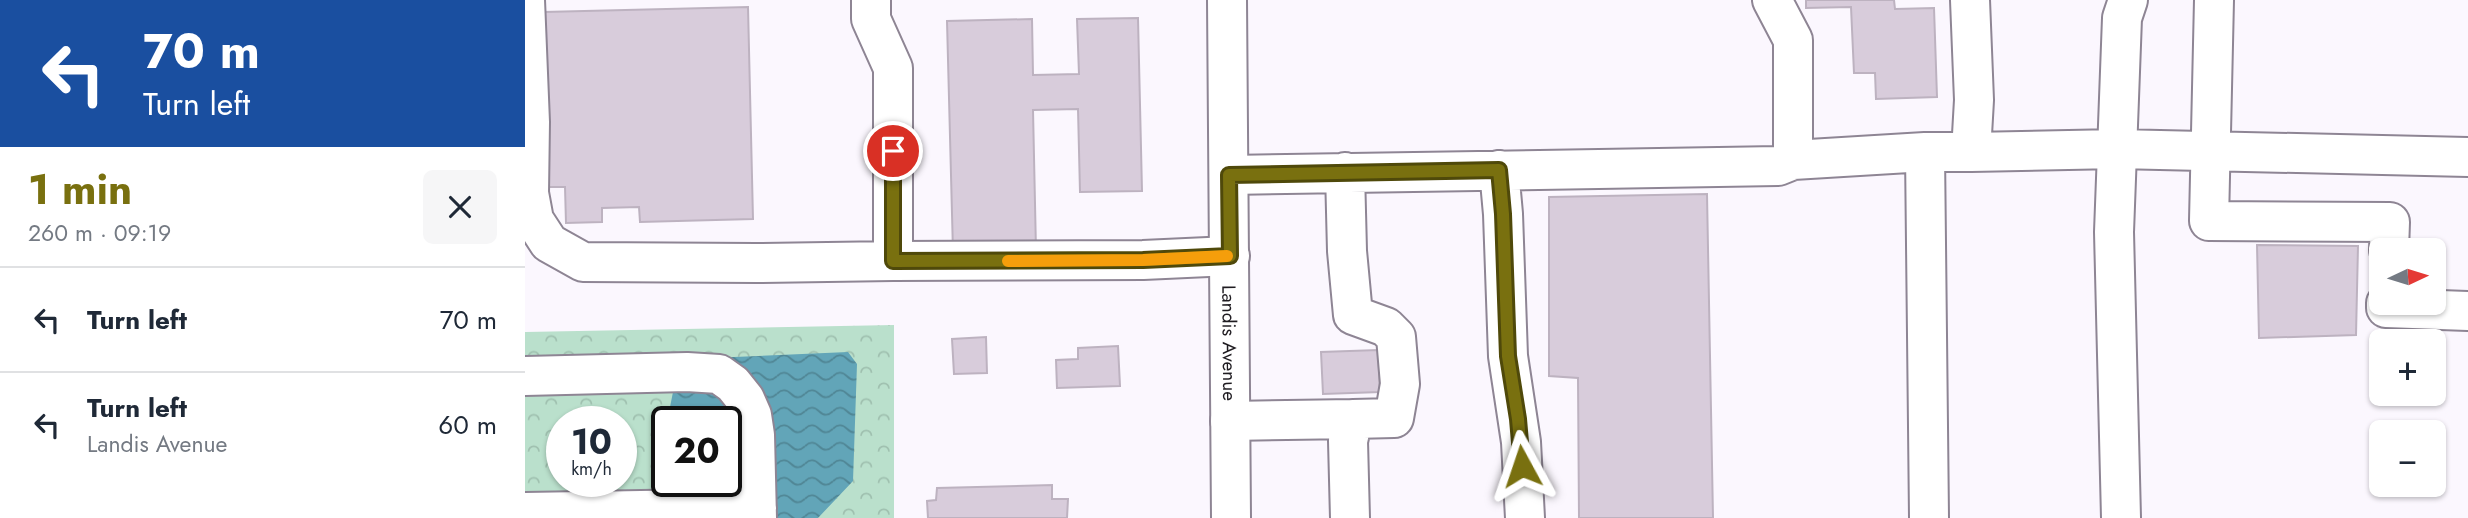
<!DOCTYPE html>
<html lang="en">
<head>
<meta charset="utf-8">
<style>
	:root { --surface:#fff; --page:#f6f6f7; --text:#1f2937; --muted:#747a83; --line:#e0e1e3; --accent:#79700f }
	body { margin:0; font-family:Jost,sans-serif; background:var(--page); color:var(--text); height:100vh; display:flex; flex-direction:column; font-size:26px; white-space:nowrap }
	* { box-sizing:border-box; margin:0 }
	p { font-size:23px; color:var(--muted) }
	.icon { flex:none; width:38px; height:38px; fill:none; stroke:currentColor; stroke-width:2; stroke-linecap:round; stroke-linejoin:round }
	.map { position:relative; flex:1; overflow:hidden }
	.sheet { display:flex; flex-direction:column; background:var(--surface); width:525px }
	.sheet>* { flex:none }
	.guide { background:#1a4fa0; color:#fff; overflow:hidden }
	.needle { width:46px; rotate:86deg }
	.tools { position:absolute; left:1844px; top:238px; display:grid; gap:14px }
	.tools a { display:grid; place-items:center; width:77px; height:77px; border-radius:10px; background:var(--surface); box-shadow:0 2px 5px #0004; font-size:35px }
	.speed { position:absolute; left:21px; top:406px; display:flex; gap:14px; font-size:35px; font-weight:700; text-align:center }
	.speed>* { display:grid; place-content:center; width:91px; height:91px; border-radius:50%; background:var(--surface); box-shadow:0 2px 5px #0004; line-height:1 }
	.speed small { font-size:18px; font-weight:400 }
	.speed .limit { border:4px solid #111; border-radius:10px; background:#fff; color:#111 }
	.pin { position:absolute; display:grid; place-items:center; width:60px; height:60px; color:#fff; margin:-30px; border:4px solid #fff; border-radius:50%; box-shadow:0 2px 7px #0007 }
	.me { position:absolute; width:77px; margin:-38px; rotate:355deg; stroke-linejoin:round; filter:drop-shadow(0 0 5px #0008) }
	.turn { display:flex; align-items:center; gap:24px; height:147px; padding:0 28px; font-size:32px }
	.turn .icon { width:91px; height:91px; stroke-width:2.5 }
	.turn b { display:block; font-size:49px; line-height:60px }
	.round { display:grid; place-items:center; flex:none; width:74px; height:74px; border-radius:10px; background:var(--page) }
	.overview { display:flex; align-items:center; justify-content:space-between; height:119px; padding:0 28px }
	h1 { font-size:42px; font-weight:700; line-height:52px; color:var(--accent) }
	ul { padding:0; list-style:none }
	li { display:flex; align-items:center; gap:21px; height:105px; padding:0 28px; border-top:2px solid var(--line) }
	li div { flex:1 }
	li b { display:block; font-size:26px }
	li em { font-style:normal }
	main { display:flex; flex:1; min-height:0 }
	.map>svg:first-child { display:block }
	.park { fill:url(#park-crowns); fill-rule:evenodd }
	.water { fill:url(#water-waves) }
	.building { fill:#d8ccdb; stroke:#bdb2c0; stroke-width:2 }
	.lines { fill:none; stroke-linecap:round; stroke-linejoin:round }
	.minor-casing { stroke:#8e8594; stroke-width:42 }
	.major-casing { stroke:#8e8594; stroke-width:42 }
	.minor { stroke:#fff; stroke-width:38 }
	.major { stroke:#fff; stroke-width:38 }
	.route-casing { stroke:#4f490a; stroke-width:18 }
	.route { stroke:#79700f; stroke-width:12 }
	.slow { stroke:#f59e0b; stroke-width:12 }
	.labels { text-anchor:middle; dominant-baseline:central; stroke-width:5; stroke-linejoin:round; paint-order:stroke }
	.street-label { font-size:19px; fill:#1f1c21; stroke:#fbf7fe }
</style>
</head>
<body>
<main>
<section class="sheet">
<div class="guide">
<div class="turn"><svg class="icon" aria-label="left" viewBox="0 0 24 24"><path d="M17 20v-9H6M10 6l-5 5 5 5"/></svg><div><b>70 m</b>Turn left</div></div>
</div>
<div class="overview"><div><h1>1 min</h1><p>260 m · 09:19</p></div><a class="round"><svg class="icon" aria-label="close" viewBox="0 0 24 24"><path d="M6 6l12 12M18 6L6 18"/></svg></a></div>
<ul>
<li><svg class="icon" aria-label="left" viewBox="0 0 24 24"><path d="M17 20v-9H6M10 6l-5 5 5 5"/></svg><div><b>Turn left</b></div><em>70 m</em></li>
<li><svg class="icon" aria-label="left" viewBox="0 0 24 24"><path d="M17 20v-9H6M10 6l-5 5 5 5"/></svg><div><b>Turn left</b><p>Landis Avenue</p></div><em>60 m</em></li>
</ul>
</section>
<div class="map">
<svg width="1943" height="518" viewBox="0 0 1943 518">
	<defs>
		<pattern id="park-crowns" width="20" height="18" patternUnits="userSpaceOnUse" patternTransform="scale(1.75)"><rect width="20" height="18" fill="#bae0cc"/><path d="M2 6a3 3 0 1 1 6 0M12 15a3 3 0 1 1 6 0" fill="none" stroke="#9fc0af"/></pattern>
		<pattern id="water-waves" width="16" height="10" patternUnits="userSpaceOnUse" patternTransform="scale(1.75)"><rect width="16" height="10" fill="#62a5b8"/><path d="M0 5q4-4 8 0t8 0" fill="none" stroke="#508695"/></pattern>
	</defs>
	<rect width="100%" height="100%" fill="#fbf7fe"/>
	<path class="park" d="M369,325V518H0V332ZM37,422H96V481H37ZM142,422H201V481H142Z"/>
	<path class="water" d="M323,352L332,364L328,481L293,518H145L144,481H201V422H142L149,387L185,358Z"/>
	<path class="building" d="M1281,0H1369L1370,9L1409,8L1412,97L1351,99L1350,73H1329L1326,7L1281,8Z
		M223,7L228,219L115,222L114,207L77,208V222L41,223L40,187H23L19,12Z
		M613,18L617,191L555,192L553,109L508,110L511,250L428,252L422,21L507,19L508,75L554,74L552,19Z
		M1182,194L1188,518H1054L1053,378L1024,376V197Z
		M1732,245L1833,246L1831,335L1734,338Z
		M461,337L462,373L429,374L427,339Z
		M593,346L595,386L532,388L531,360L553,359V348Z
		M853,350L855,392L798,394L796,352Z
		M527,485V499H543L542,518H403L402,501L411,500L412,488Z"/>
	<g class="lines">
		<defs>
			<path id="minor" d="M0,0L5,122L4,193L9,220L24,243L58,262L231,263L368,261
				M346,0V19L368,68V261L618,260L705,256
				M1247,0L1268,40V160
				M1689,0L1684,221L1865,222L1864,250
				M1400,152L1404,518
				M1446,152L1592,149L1943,157
				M974,170L978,214L983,356L996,442L1000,518
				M820,172L822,251L828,315L861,327L871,337L875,384L869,418L828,419L823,441L825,518
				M704,175L1253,166L1268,160L1400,152H1446L1449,100L1445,0
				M1861,303V308L1943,311
				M0,376L162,372L194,374L208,384L220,399L227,415L230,435L232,518
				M705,421L828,419
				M0,512L232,508
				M1596,518L1589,232L1597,18L1603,0"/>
			<g id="major">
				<path id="s1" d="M702,0L706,518"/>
			</g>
		</defs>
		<use href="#minor" class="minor-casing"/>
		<use href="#major" class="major-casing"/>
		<use href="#minor" class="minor"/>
		<use href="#major" class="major"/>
	</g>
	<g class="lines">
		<defs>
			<path id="route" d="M368,151V261L618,260L705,256L704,175L974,170L978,214L983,356L993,419L997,466"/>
		</defs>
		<use href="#route" class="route-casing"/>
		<use href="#route" class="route"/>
		<path class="slow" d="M483,261L618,260L702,256"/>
	</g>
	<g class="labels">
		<g class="street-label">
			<text stroke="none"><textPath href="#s1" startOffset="343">Landis Avenue</textPath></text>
		</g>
	</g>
</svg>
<div class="tools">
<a><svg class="needle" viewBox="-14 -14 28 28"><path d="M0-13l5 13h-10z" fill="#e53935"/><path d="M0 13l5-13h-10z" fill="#747a83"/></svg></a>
<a>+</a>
<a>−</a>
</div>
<div class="speed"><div>10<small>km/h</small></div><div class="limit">20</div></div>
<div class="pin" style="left:368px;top:151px;background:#d93025"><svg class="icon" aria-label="arrive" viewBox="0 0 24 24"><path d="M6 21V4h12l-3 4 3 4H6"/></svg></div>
<svg class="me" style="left:997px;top:466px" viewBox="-20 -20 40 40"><path d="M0-17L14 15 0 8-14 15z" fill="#79700f" stroke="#fff" stroke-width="4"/></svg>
</div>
</main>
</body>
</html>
